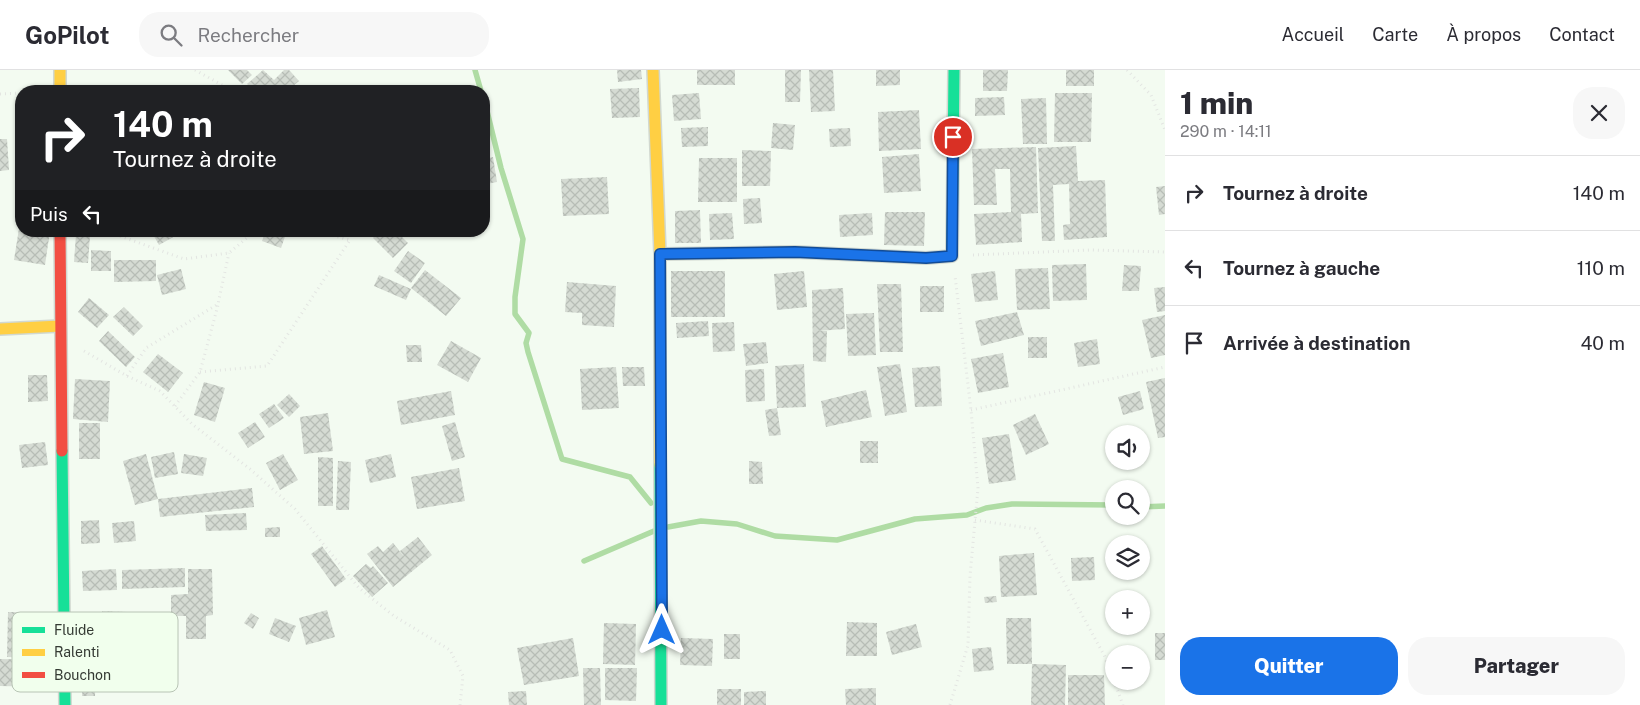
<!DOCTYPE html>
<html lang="fr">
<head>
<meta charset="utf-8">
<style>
	:root { --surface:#fff; --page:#f7f7f7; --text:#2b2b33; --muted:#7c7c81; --line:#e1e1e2; --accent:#1a73e8 }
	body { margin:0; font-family:"Public Sans",sans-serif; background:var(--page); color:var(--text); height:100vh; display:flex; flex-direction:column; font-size:19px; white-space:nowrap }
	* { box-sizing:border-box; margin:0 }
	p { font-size:16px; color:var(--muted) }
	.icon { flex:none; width:28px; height:28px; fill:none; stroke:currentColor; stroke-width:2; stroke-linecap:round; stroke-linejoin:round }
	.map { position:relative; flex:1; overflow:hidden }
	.side { display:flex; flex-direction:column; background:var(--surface); width:475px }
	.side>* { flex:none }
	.guide { position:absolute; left:15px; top:15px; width:475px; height:152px; border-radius:20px; box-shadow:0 1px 4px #0004; background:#202124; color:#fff; overflow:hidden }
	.tools { position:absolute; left:1105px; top:355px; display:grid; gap:10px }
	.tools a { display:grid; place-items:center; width:45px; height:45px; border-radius:50%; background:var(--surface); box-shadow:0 1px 4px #0004; font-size:25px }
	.pin { position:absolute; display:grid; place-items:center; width:42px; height:42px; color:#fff; margin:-21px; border:2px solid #fff; border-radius:50%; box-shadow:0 1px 5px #0007 }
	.me { position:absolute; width:55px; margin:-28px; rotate:0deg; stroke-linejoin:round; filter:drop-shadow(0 0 4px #0008) }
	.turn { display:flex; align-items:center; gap:18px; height:105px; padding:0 15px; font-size:22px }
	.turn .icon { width:65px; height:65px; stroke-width:2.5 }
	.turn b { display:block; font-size:35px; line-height:42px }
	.then { display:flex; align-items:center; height:48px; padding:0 15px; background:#0003; gap:10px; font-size:19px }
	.round { display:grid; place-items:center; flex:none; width:52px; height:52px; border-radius:20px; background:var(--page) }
	.headline { display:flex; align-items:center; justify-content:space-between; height:85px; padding:0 15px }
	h1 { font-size:30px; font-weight:800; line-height:38px }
	.button { display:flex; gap:10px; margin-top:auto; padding:10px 15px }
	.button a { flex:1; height:58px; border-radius:20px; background:var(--accent); color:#fff; font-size:20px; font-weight:800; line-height:58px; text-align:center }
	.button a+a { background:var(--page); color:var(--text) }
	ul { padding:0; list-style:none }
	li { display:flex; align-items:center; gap:15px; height:75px; padding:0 15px; border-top:1px solid var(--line) }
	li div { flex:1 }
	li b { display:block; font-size:19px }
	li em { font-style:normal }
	header { display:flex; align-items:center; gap:30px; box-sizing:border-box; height:70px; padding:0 25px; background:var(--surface); border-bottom:1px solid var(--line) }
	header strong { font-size:24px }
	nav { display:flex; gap:28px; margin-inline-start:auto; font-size:18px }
	.search { width:350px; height:45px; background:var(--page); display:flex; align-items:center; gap:12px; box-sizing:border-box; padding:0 18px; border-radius:20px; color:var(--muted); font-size:19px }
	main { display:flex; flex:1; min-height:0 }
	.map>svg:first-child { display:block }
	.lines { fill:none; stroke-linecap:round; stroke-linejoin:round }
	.stream { stroke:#afdca4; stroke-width:5.5 }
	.building { fill:url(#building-cross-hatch) }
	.fast-casing { stroke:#d1d8d0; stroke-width:14 }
	.slow-casing { stroke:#d1d8d0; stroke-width:14 }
	.jam-casing { stroke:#d1d8d0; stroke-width:14 }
	.path { stroke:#e3e5e2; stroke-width:3; stroke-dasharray:1 4; stroke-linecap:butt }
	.fast { stroke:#16e098; stroke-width:11 }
	.slow { stroke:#ffcf43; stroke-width:11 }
	.jam { stroke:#f24e42; stroke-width:11 }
	.route-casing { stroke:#114b97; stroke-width:12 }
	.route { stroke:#1a73e8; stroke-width:9 }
	.key { fill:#f1ffed; stroke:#b8c4b5; stroke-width:1 }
	.key-label { font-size:14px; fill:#343a33 }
</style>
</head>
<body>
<header>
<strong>GoPilot</strong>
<div class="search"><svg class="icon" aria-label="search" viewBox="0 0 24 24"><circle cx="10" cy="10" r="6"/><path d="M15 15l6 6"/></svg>Rechercher</div>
<nav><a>Accueil</a><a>Carte</a><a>À propos</a><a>Contact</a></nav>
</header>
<main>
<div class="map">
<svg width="1165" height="635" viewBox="0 0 1165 635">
	<defs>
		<pattern id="building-cross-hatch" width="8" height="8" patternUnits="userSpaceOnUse" patternTransform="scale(1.25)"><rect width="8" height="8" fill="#d5dbd3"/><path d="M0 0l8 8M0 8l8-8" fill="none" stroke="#b7bdb6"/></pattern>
	</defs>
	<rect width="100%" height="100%" fill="#f3fbf1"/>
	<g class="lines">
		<path class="stream" d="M475,0L481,21
			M484,29L501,98L523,169L515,227V244L529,263L526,273L528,282L562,389L630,407L651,433
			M1141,437L1165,436
			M668,457L701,451L737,454L775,466L837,470L915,449L967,445L986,438L1012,434L1114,435
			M584,491L654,461"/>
	</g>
	<path class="building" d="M228,0H247L252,5L242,14Z
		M263,0L274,10L284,0H289L299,11L287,21H254L247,14Z
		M617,0H641L642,9L618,12Z
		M697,0H735V15H697Z
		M785,0H801L800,32H785Z
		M809,0H833L835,41L811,42Z
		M876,0H900V15L876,16Z
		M983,0H1008L1007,21H983Z
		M1066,0H1094V16H1066Z
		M639,18L640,47L612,48L610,19Z
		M699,23L701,49L674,51L672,25Z
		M1055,23H1092L1091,72H1054Z
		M1004,27L1005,45L975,46V28Z
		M1046,28L1047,74H1023L1021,29Z
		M919,40L921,79L879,81L878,42Z
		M773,53L795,55L793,80L771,78Z
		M708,57V76L682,77L681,58Z
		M850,58L851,76L830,77L829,59Z
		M0,69H7L9,100L0,101Z
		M1076,76L1078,111L1105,110L1107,167L1064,170L1063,155L1070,154L1069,114L1053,115L1055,171H1042L1038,78Z
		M1036,77L1038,143L1021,144L1022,172L976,175L974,144L1011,142L1010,99H995L997,135H974L972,79Z
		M742,80L771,81L770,116H742Z
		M919,84L921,121L884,123L882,87Z
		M493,87L497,112L486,114L484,89Z
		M699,88H737V132H698Z
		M607,107L609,144L563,146L561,109Z
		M1165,116V144L1159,145L1156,117Z
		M760,128L762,153L744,154L743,129Z
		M700,140L701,173H675V141Z
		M885,142H925L924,176L884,175Z
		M732,143L734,169L710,170L709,144Z
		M872,143L873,165L840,167L839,145Z
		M20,152L21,161H50L45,195L14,190Z
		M151,161H175L177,165L159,175Z
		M266,161H287L281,178L262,171Z
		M380,161H396L408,173L393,188L373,168Z
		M76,164L90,166L88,193L74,192Z
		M91,180L111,181V201H91Z
		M408,181L425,193L411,213L394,201Z
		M114,190H156V211L114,212Z
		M1086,194L1087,230L1053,231L1052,195Z
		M1124,195L1141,196L1139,221H1122Z
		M1048,198L1050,239L1017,240L1015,199Z
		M181,199L186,219L162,225L157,205Z
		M425,200L461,228L446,246L411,218Z
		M671,201H725V247H671Z
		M804,201L807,237L777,240L774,204Z
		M995,201L998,230L975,232L971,204Z
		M379,205L411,219L406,230L374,216Z
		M567,212L616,216L614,257L582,255V243L565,242Z
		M877,214H901L903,282H880Z
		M920,216H944V242H920Z
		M1165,217V241L1157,242L1154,218Z
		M843,218L845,259L817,261H827L826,292L813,291L812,220Z
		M89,228L109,245L97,258L78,242Z
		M124,237L143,256L133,266L113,247Z
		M1017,242L1024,265L981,276L975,251Z
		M874,243L876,285L848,286L846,244Z
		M1165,245V285L1151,288L1142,250Z
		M708,251L709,266L677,268L676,253Z
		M734,252L735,281L713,282L712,253Z
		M108,261L135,287L126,297L99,271Z
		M1028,267H1047V288H1028Z
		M1097,269L1100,294L1078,297L1074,273Z
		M451,271L481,288L468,312L437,295Z
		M766,272L768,293L746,296L743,274Z
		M406,275H421L422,292H407Z
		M1003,283L1009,317L978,323L971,289Z
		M158,284L183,303L168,322L143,302Z
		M804,294L806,337L777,338L775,296Z
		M900,294L907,342L885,346L877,297Z
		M940,296L942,336L915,337L912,298Z
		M616,297L619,338L582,340L580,299Z
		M622,297H644L645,316H623Z
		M764,299L765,331L746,332L745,300Z
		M28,305H47L48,331L28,332Z
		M1165,308V367L1158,368L1146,312Z
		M75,309L110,311L108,352L73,349Z
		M204,312L225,318L215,352L194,345Z
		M866,320L872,347L826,357L821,331Z
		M451,321L455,345L401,355L397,331Z
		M1140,321L1144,339L1123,345L1118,327Z
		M289,324L300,336L289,347L277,335Z
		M274,334L284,348L269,358L259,344Z
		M777,338L781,365L769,366L765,340Z
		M328,343L333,381L304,384L300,347Z
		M1035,344L1049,374L1026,385L1013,355Z
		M255,352L265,367L248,378L238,363Z
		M455,352L465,387L452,391L442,356Z
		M79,353H100V389H79Z
		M1009,364L1016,410L989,414L982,368Z
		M860,371H878V393H860Z
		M45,372L48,395L22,398L19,375Z
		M174,382L178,404L155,408L151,387Z
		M146,384L158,429L135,435L123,391Z
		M184,384L207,388L203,406L181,403Z
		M283,384L298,410L280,420L266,393Z
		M391,384L396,407L370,413L365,390Z
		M318,387L333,388V436H318Z
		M338,391L351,392L349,440H336Z
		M749,391L762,392L763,414H749Z
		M459,398L465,431L417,439L411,407Z
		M252,418L254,437L160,447L158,429Z
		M246,443L247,460L206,461L205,445Z
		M99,450L100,473L81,474V451Z
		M134,451L136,471L114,473L112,453Z
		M280,457V467H265V458Z
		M418,467L432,485L393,517L367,484L378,476L383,482L393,473L406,489L400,481Z
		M322,476L346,509L335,517L311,484Z
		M1034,483L1037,525L1001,527L999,486Z
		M1094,487L1095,510L1072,511L1071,488Z
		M366,494L371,498L373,496L388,513L372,527L353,506Z
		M185,498V517L122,519V500Z
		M116,499L117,520L83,521L82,501Z
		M188,499H212L213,545L206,546V569H186V546H171V525L188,524Z
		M996,526L997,532L985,533L984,527Z
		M327,540L335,567L306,575L299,548Z
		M102,541L152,543L150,610L112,608L113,590L101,589Z
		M8,542H47L46,588L7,587Z
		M251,543L259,548L253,559L244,553Z
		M275,548L296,556L289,572L269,564Z
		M1006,548H1031L1032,594H1007Z
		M847,552L877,553V586H846Z
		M604,553L636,554L635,595L603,594Z
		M916,554L922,577L892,585L886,562Z
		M1155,563H1165V590H1155Z
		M724,564H740V589H724Z
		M573,568L579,606L524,615L517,578Z
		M681,568L713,569L712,596L680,595Z
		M991,577L994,600L974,602L972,579Z
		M0,589L46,590V617L0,616Z
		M83,589H96L95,626H82Z
		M1032,594L1066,595L1065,635H1031Z
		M583,598H600L601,635H584Z
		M605,598H637L636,631L605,630Z
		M1068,605H1104L1105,635H1068Z
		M876,618V635H846L845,619Z
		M717,619H741V635H717Z
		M526,621L527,635H509L508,622Z
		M766,621V635H744V622Z"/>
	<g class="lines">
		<defs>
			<path id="fast" d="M952,183L954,0
				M62,381L65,635
				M660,395L661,635"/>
			<path id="slow" d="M60,0V21
				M653,0L660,184V395
				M660,184L795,182L926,188L952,186V183
				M0,259L60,256"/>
			<path id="jam" d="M60,161L62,381"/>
		</defs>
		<use href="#fast" class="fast-casing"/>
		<use href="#slow" class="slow-casing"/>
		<use href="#jam" class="jam-casing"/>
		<path class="path" d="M195,0L233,21
			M1127,0L1151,25L1165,60
			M28,21L37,19
			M0,24L21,23
			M106,161L184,189L229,183L255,161
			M973,185L1091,180L1165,182
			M84,281L127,306L160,321L192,354L250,399L295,439L359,518L394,546L450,580L463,606L460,635
			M200,302L267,296L350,170L316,161
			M127,306L146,278L218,234L229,183
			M175,336L200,302L218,235
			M971,340L1165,297
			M975,450L1035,459L1104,585L1114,611
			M1114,611L1123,635
			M950,635L968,575L970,506L978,418L971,340L955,206"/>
		<use href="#fast" class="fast"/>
		<use href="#slow" class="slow"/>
		<use href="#jam" class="jam"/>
	</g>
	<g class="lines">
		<defs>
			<path id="route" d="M662,560L660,184L795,182L926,188L952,186L953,67"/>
		</defs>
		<use href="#route" class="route-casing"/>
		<use href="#route" class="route"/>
	</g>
	<rect x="12" y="542" width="166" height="80" rx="8" class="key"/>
	<rect x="22" y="557" width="23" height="6" fill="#16e098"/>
	<rect x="22" y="579" width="23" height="7" fill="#ffcf43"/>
	<rect x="22" y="602" width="23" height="6" fill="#f24e42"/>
	<g class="key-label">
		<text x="54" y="565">Fluide</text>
		<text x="54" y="587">Ralenti</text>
		<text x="54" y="610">Bouchon</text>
	</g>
</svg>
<div class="tools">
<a><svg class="icon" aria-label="sound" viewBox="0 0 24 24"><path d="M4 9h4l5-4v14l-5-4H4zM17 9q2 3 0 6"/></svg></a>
<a><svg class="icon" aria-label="search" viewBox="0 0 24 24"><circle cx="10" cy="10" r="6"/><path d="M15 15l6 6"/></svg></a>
<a><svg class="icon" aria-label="layers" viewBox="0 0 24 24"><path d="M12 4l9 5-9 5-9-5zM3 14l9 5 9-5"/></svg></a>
<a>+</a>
<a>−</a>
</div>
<div class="pin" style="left:953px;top:67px;background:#d93025"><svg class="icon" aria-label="arrive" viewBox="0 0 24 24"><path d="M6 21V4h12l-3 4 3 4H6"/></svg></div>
<svg class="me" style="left:662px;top:560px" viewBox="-20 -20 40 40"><path d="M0-17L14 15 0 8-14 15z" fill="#1a73e8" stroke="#fff" stroke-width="4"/></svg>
<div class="guide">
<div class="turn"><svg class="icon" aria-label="right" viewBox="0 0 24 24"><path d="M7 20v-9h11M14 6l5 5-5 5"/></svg><div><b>140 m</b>Tournez à droite</div></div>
<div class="then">Puis<svg class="icon" aria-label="left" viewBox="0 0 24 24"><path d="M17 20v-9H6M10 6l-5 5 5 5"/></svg></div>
</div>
</div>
<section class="side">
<div class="headline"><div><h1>1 min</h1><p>290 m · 14:11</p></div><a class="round"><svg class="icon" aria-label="close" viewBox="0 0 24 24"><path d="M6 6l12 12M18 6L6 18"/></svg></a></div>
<ul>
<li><svg class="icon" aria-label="right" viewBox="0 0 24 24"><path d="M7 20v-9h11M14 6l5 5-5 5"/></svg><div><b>Tournez à droite</b></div><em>140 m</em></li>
<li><svg class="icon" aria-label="left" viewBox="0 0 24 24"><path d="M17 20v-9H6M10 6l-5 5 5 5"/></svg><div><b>Tournez à gauche</b></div><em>110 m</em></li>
<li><svg class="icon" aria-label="arrive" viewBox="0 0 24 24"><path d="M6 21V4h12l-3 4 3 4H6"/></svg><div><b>Arrivée à destination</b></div><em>40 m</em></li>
</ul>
<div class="button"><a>Quitter</a><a>Partager</a></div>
</section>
</main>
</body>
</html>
